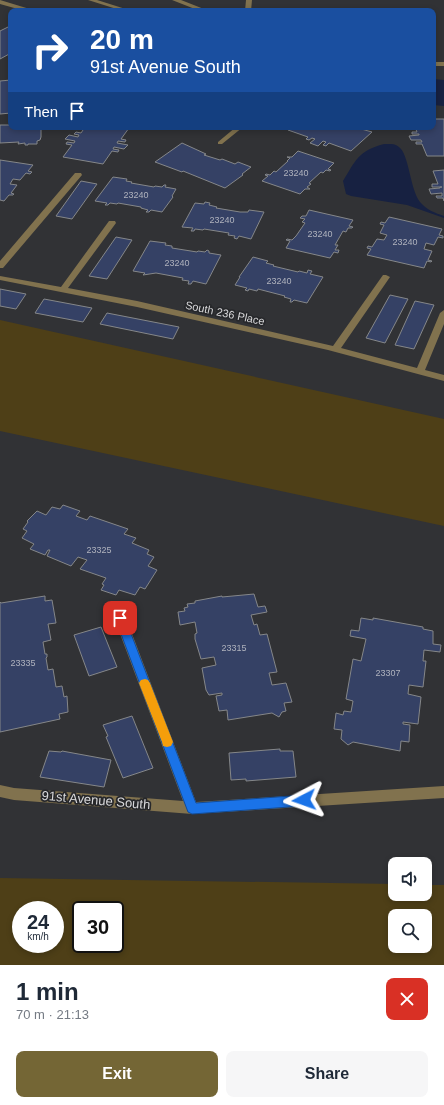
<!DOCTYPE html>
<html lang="en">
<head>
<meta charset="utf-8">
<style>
	:root { --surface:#fff; --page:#f6f6f7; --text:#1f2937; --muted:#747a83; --accent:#746635 }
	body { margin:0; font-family:Arial,sans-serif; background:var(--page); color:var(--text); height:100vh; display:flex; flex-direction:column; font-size:15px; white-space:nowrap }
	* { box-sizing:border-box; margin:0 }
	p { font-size:13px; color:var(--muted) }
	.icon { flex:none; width:22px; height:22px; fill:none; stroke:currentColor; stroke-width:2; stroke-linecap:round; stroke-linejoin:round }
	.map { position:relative; height:965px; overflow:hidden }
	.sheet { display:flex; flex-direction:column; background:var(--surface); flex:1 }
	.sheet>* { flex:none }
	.top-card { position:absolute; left:8px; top:8px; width:428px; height:122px; border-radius:8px; box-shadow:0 2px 6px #0003; background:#1a4fa0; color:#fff; overflow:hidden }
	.controls { position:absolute; left:388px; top:857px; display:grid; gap:8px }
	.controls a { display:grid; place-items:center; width:44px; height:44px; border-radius:8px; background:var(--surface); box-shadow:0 2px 6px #0003; font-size:20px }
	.speed { position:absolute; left:12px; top:901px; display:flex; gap:8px; font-size:20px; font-weight:700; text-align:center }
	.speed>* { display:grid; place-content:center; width:52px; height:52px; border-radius:50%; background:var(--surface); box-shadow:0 2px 6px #0003; line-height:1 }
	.speed small { font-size:10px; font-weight:400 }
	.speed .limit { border:2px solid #111; border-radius:6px; background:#fff; color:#111 }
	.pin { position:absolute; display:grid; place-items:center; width:34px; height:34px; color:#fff; margin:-17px; border-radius:8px; box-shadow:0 2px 6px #0006 }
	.me { position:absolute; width:44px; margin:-22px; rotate:266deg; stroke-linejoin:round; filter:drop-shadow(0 0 3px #0008) }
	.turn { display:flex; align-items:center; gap:14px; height:84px; padding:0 16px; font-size:18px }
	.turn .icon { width:52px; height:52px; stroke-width:2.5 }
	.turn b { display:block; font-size:28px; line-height:34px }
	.then { display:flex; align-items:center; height:38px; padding:0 16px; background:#0003; gap:8px; font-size:15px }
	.round { display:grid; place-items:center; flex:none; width:42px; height:42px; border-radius:8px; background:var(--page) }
	.head { display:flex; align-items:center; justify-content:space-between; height:68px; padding:0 16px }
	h1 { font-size:24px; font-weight:700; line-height:30px }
	.action { display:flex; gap:8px; margin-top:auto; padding:8px 16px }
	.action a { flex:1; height:46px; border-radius:8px; background:var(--accent); color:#fff; font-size:16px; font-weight:700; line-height:46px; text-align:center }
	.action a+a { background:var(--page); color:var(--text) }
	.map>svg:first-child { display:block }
	.green { fill:#4e3f17; fill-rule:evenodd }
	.water { fill:#172141 }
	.building { fill:#354165; stroke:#858789 }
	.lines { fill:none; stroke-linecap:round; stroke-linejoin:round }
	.minor { fill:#81724e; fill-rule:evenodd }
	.route { fill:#1a73e8; stroke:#114b97 }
	.slow { fill:#f59e0b }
	.labels { text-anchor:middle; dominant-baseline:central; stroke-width:3.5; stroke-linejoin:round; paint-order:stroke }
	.number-label { font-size:9px; fill:#afb2bd }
	.street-label { font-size:11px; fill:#d8d8da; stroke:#27282b }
	.near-street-label { font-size:13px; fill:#d8d8da; stroke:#27282b }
</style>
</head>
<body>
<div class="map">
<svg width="444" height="965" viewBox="0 0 444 965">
	<rect width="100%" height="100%" fill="#313235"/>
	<path class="green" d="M0,320L444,419V526L0,431Z
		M0,878L395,884V894H425V885H444V965H0ZM21,910H55V944H21ZM81,910H115V944H81ZM395,916H425V946H395Z"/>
	<path class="water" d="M433,79L444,80V106L433,105Z
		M384,144C389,144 395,143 399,147C409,154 410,189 420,202C427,210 435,213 444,216V218L407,205L351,196L346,194L343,181C356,160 358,151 384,144Z"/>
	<path class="building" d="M8,27L11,28V53L0,59V31Z
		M11,80V113L0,114V81Z
		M433,119H444V156H427L422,144H416V142H422L421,140H411L409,136L419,135V134H412V132H417L415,127H433Z
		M0,125H11V127H41V137L40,140L37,141V144H28V145H25V143L18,144L19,142L0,143Z
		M85,127L129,128L121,139L126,140L125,142L118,141L117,143L128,145L124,149L114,147L113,149L119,150L118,152L112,151L103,164L63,157L72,145L66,144L67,142L74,143L75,141L65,139L69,135L78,137L79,135L74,134L76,132L81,133Z
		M292,127H354L372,132L351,151L329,143L326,146L323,145L326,142L323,141L318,146L310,143L315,139L312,138L309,140L306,139L308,137L288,130Z
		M182,143L206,154L204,155L220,160L222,159L235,164L238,162L251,167L242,174L243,175L225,188L183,171L182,172L155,162Z
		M298,151L334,163L328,169L331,170L330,171L326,170L323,173L321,172L309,183L311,184L307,187L310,189H305L300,194L262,181L268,176L265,175L266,174L270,175L274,171L276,172L288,161H287L290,158L287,157H292Z
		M0,160L33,165L28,171L32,172L30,174L26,173L20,180L13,179L10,184L17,185L11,193L14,194L13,195H9L4,201L0,200Z
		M444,170V201L443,198H437L436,196H442V193L431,194L429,189L440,188V187H442H432V184H438L433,171Z
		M113,177L127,179L126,181L132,182L131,183L154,187L155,186L162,187L164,185H166L165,187L176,189L172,196L173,197L162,212L151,210L149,212H146L148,210L141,208V207L118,203L117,204L110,203L108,205H105L107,203L95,201Z
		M81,181L97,184L72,219L56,216Z
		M205,202L210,203L209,205L217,207L216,208L240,212H248L249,210L264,212L251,239L239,236L237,239L234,238L235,236L228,235L229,233L204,229L203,230L195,229L194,231H191L193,228L182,227L195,203L204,204Z
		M309,210L353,220L349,226L353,227L352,228H348L346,232L343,231L335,245H338L335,250H339L338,253L334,252L330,258L286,248L290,241L286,240L287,239L292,240L296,236L305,223L302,222L305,219L300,218L302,216H306Z
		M389,217L442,229L439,235L443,236V238L438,237L434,245L426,243L424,249L432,251L428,260L432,261L431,262L427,261L424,268L367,255L371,249L367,248L368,246L372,247L377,239L384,240L387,235L380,233L384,225L380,224L381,222L385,223Z
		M116,237L132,240L107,279L89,276Z
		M150,241L166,243L165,245L172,246V248L197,252L198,251L205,252L207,250L209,251V253L221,255L206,284L193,281L191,284H188L189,281L182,280L183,278L156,273L143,275L145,273L133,271Z
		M253,257L268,261L266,263L274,265L273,266L298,272L299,271L307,273L308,270L312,271L310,274L323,277L307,303L294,300L292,302H290L291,299L284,297L285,296L258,289L257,291L249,289L248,291L245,290L247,288L235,285L240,277H239Z
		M0,289L26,294L16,309L0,306Z
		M390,295L408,299L385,343L366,338Z
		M44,299L92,308L83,322L35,313Z
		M415,301L434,305L414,349L395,345Z
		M107,313L179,327L173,339L100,324Z
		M63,505L80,511L76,516L87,520L90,516L128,529L124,534L136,538L132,543L149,550L147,554L154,557L148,566L157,570L145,589L140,587L135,595L119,590L116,595L101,590L104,585L102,584L106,578L80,569L87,560L78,557L71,566L47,556L50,550H48L45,555L30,549L34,544L22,538L27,531L23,529L28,522L27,521L37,511L46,515L52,507L60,509Z
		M254,594L258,607L265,606L267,612L251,615L254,625L257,624L260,635L267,634L277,672L269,673L272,685L286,683L292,702L284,703L286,711L282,712L279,717L272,713L228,720L227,710L219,711L216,696L222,695V693L209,695L206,690L202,668L216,665L214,657L201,659L195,639V634L197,633L195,622L180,625L178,612L185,611L184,608L188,607L187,604L195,603V601L222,596V597Z
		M45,596V601L52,600L56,623L48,624L51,640L43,642L45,654H47V657L46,658L48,670L53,669L56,687L62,686L64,697L67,696L68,712L59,714L60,719L0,732V602L1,603Z
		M361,618L373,620V618L423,627V629L433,631V644L441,645L440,652L424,650L423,661H426L423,687L409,685L408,694L421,697L418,724L403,722V724L410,725L409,742L401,741L400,751L353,742L348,745L341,739L342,730L334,729L336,713L343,715L344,711L351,712L353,701L346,699L353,659L361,661L366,639L350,636L351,630L359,631Z
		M101,627L117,667L89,676L74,635Z
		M132,716L153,768L123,778L106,737L108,736L103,725Z
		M280,749V751H293L296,777L246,781V779L231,780L229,753Z
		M49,751L61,752L62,751L111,760L104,787L40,777Z"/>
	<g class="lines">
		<path class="minor" d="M0,0L33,10L34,11H25L0,4Z
			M88,0H97L132,11H123Z
			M172,0H181L209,11H200Z
			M246,0H252L251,11H245Z
			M433,62H444V66H433Z
			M236,127H243L222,144H218V142Z
			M75,173H81L82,175L3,268H0V261Z
			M109,221H115L116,223L68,288L137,301L333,346L383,275H386L390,277L341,348L417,368L440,313L444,310V324L425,370L444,375V381L328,350L137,307L0,280V276L61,287Z
			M120,614L124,615L126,618L196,802L444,786V798L192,814L14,800L0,797V785L14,788L183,801L114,618L116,615Z"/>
	</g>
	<path class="route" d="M120,614L123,616L125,618L196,803L304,795L308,797L310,800L308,804L304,806L192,814L188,812L115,618L116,616Z"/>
	<path class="slow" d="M145,679L148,680L150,683L173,742L171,746L167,747L163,746L162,742L139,683L141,680Z"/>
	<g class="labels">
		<g class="number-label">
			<text x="296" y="173">23240</text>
			<text x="136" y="195">23240</text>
			<text x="222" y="220">23240</text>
			<text x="320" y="234">23240</text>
			<text x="405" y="242">23240</text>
			<text x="177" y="263">23240</text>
			<text x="279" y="281">23240</text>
			<text x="99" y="550">23325</text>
			<text x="234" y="648">23315</text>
			<text x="23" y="663">23335</text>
			<text x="388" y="673">23307</text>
		</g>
		<g class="street-label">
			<text transform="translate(225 313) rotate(12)">South 236 Place</text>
		</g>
		<g class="near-street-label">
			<text transform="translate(96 800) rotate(5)">91st Avenue South</text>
		</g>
	</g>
</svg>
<div class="controls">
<a><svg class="icon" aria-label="sound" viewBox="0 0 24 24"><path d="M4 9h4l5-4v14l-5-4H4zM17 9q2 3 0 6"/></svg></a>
<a><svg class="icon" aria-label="search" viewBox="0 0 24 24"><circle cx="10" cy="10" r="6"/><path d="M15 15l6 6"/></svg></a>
</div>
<div class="speed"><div>24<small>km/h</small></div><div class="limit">30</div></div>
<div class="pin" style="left:120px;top:618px;background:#d93025"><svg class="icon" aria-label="arrive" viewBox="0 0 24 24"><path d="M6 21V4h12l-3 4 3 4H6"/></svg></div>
<svg class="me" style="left:304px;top:800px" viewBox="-20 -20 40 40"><path d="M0-17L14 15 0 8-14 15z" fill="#1a73e8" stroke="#fff" stroke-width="4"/></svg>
<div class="top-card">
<div class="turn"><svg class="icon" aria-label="right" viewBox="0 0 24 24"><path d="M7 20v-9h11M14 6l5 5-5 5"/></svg><div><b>20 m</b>91st Avenue South</div></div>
<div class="then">Then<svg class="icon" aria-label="arrive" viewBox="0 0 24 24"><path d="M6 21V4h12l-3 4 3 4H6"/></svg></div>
</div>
</div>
<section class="sheet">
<div class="head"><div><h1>1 min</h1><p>70 m · 21:13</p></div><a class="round" style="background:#d93025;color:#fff"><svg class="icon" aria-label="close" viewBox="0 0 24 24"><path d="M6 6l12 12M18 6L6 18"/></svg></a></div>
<div class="action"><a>Exit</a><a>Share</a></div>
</section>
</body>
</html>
